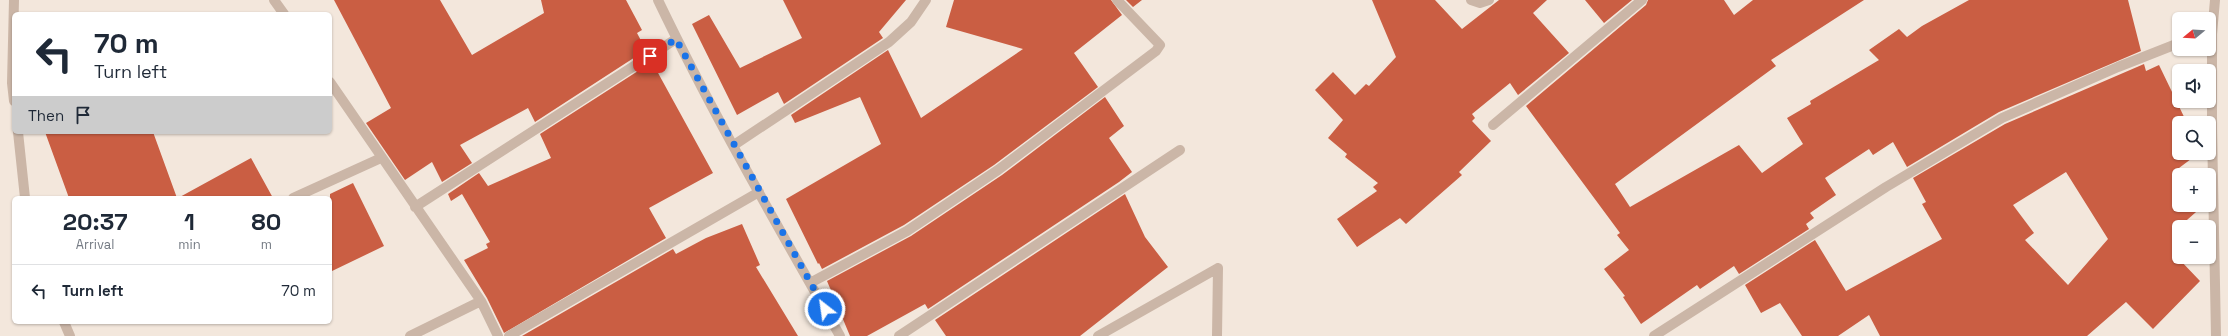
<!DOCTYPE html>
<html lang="en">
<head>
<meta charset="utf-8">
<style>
	:root { --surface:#fff; --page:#f6f6f7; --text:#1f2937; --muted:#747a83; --line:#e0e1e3 }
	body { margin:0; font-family:"Space Grotesk",sans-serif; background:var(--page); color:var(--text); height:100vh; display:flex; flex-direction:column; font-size:15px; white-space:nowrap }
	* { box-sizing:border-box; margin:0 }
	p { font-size:13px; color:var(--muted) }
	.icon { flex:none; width:22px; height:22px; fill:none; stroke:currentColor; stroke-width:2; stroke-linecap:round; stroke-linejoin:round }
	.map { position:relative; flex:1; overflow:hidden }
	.drawer { position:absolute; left:12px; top:196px; width:320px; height:128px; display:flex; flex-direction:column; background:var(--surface); border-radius:6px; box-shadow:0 1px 3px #0004 }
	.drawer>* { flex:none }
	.top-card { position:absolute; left:12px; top:12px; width:320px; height:122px; border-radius:6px; box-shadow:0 1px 3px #0004; background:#fff; color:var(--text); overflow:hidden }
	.needle { width:26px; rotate:252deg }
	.buttons { position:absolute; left:2172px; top:12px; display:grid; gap:8px }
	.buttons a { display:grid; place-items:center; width:44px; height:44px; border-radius:6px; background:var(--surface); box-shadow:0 1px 3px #0004; font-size:20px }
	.pin { position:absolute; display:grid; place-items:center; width:34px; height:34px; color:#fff; margin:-17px; border-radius:8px; box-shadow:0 2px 6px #0006 }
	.me { position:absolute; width:44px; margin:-22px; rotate:330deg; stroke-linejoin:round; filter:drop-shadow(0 0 3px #0008) }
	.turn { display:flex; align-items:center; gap:14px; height:84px; padding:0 16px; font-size:18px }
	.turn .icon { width:52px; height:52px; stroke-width:2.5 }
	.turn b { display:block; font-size:28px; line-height:34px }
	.then { display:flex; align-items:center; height:38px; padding:0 16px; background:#0003; gap:8px; font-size:15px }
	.eta { display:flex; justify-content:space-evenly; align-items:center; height:68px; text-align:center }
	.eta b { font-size:24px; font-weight:700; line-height:28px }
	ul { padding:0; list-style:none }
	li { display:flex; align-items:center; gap:12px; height:52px; padding:0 16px; border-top:1px solid var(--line) }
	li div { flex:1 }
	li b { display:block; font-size:15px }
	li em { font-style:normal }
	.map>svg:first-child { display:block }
	.building { fill:#ca5e43; fill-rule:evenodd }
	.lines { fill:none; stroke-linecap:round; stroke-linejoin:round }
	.minor { stroke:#cbb6a7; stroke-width:10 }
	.route { stroke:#1a73e8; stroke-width:7; stroke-dasharray:0 12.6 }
</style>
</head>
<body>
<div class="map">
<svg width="2228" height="336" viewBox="0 0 2228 336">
	<rect width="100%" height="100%" fill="#f3e7dc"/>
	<path class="building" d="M334,0H440L472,55L544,13L541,0H626L642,30L637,33L646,50L535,122L528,108L460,145L472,163L442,182L432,162L405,180L366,123L391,108Z
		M783,0H906L879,32L883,38L784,104L778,92L737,115L692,24L709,15L740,68L802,38Z
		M954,0H1111L1122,15L1074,53L1098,87L994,165L904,225L822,269L819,263L818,264L786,199L881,144L860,97L795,123L791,115L888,50L921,118L1023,49L946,27Z
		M1126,0H1142L1133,7Z
		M1372,0H1435L1462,29L1499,0H1547L1533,13L1569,53L1518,95L1510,83L1472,114L1475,118L1472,121L1491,141L1459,172L1462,175L1406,224L1400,218L1357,247L1337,219L1377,191L1373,187L1378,183L1345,157L1347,154L1328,138L1343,120L1315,90L1333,72L1355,95L1366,84L1369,86L1396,57Z
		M1585,0H1632L1604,23Z
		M1648,0H1724L1734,15L1753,0H1864L1771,60L1776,66L1615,184L1630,207L1739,145L1762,173L1803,144L1787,118L1811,104L1810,101L1879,60L1869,50L1899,29L1907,37L1922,26L1969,0H2128L2141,51L1999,112L1907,167L1893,142L1873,155L1869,149L1825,178L1836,195L1810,213L1814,218L1806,224L1809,229L1739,274L1734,266L1700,289L1697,285L1641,324L1623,297L1625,296L1604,269L1629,250L1617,235L1620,233L1526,106L1646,5Z
		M652,62L713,173L649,208L666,238L504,333L487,298L464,260L488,248L486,244L490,242L462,194L451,201L448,194L479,173L488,186L551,158L540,134Z
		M2144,64L2146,71L2159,65L2187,123H2179V153H2199L2179,168V205H2204L2179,227V259L2200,281L2153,329L2126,302L2087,336H1880L1869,315L1838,336H1802L1780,303L1761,313L1745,285L1815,240L1846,291L1942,239L1922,204L1926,202L1913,178L2005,124ZM2066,172L2108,239L2068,285L2025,240L2034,233L2013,205Z
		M1105,97L1124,126L1109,138L1132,172L1119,182L928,309L925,304L867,336H850L827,281L911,236L1002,175Z
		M45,132H153L177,198H69Z
		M251,158L273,198H178Z
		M353,183L384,246L330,272V194Z
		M1125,194L1145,237L1168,267L1080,336H946L935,320Z
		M742,224L760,265L756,267L798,336H522L673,249L676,254L706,238Z"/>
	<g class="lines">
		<path class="minor" d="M274,0L284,14
			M658,0C713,115 777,225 840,336
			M1471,0L1480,3L1489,0
			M2215,0L2212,34V129L2216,336
			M330,82L481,301L498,336
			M14,101L12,83L14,0
			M1493,125L1642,0
			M18,132L25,198
			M734,145L889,42L911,22L926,0
			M293,198L381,158
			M415,207L676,39
			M810,283L907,231L998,170L1156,51L1160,45L1117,0
			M64,322L70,336
			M410,336L481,301
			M509,336L759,192
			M899,336L1180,150
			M1098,336L1218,268
			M1217,336L1218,268
			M1654,336L1886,187L2002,118L2118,67L2179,43"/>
	</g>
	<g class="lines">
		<path class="route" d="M650,56L676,39L825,309"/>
	</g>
</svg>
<div class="buttons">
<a><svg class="needle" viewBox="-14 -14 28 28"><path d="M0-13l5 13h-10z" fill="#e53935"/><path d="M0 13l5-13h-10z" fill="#747a83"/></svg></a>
<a><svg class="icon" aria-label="sound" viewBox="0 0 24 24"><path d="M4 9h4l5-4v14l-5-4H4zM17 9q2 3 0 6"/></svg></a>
<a><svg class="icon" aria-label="search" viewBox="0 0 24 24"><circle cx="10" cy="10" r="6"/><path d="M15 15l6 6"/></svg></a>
<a>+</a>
<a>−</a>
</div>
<div class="pin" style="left:650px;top:56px;background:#d93025"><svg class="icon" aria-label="arrive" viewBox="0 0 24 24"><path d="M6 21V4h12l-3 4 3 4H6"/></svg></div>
<svg class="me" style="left:825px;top:309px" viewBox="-20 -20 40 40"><circle r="17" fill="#1a73e8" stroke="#fff" stroke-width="3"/><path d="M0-11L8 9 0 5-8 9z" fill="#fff"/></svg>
<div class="top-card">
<div class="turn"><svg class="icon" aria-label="left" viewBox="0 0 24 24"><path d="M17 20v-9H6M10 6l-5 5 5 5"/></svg><div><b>70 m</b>Turn left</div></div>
<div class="then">Then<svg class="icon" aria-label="arrive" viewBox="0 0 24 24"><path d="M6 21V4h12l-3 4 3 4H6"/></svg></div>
</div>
<section class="drawer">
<div class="eta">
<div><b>20:37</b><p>Arrival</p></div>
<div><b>1</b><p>min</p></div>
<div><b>80</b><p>m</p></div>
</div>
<ul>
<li><svg class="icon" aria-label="left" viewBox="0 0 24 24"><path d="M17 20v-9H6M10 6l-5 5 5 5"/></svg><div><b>Turn left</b></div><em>70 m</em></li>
</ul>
</section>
</div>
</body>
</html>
